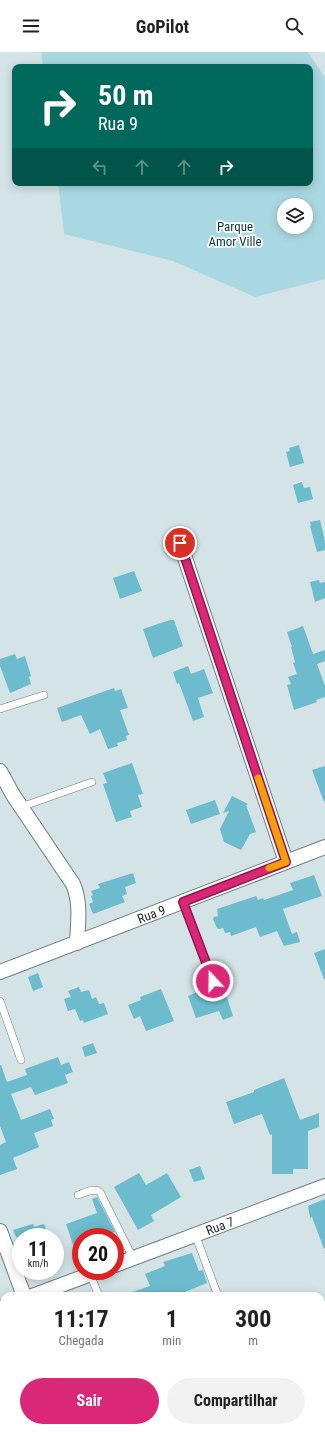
<!DOCTYPE html>
<html lang="pt">
<head>
<meta charset="utf-8">
<style>
	:root { --surface:#fff; --page:#f2f2f2; --text:#222; --muted:#767676; --accent:#db2777 }
	body { margin:0; font-family:"Roboto Condensed",sans-serif; background:var(--page); color:var(--text); height:100vh; display:flex; flex-direction:column; font-size:15px; white-space:nowrap }
	* { box-sizing:border-box; margin:0 }
	p { font-size:13px; color:var(--muted) }
	.icon { flex:none; width:22px; height:22px; fill:none; stroke:currentColor; stroke-width:2; stroke-linecap:round; stroke-linejoin:round }
	.map { position:relative; flex:1; overflow:hidden }
	.side { position:absolute; left:0px; top:1240px; width:325px; height:140px; display:flex; flex-direction:column; background:var(--surface); border-radius:12px 12px 0 0; box-shadow:0 2px 10px #0003 }
	.side>* { flex:none }
	.top-card { position:absolute; left:12px; top:12px; width:301px; height:122px; border-radius:8px; box-shadow:0 2px 10px #0003; background:#00695c; color:#fff; overflow:hidden }
	.tools { position:absolute; left:277px; top:146px; display:grid; gap:8px }
	.tools a { display:grid; place-items:center; width:36px; height:36px; border-radius:50%; background:var(--surface); box-shadow:0 2px 10px #0003; font-size:20px }
	.speed { position:absolute; left:12px; top:1176px; display:flex; gap:8px; font-size:20px; font-weight:700; text-align:center }
	.speed>* { display:grid; place-content:center; width:52px; height:52px; border-radius:50%; background:var(--surface); box-shadow:0 2px 10px #0003; line-height:1 }
	.speed small { font-size:10px; font-weight:400 }
	.speed .limit { border:6px solid #d22; background:#fff; color:#111 }
	.pin { position:absolute; display:grid; place-items:center; width:34px; height:34px; color:#fff; margin:-17px; border:2px solid #fff; border-radius:50%; box-shadow:0 1px 4px #0007 }
	.me { position:absolute; width:44px; margin:-22px; rotate:339deg; stroke-linejoin:round; filter:drop-shadow(0 0 3px #0008) }
	.turn { display:flex; align-items:center; gap:14px; height:84px; padding:0 20px; font-size:18px }
	.turn .icon { width:52px; height:52px; stroke-width:2.5 }
	.turn b { display:block; font-size:28px; line-height:34px }
	.lanes { display:flex; align-items:center; height:38px; padding:0 20px; background:#0003; justify-content:center; gap:20px; direction:ltr }
	.lanes .off { opacity:.35 }
	.eta { display:flex; justify-content:space-evenly; align-items:center; height:68px; text-align:center }
	.eta b { font-size:24px; font-weight:700; line-height:28px }
	.button { display:flex; gap:8px; margin-top:auto; padding:8px 20px }
	.button a { flex:1; height:46px; border-radius:24px; background:var(--accent); color:#fff; font-size:16px; font-weight:700; line-height:46px; text-align:center }
	.button a+a { background:var(--page); color:var(--text) }
	header { display:flex; justify-content:space-between; align-items:center; height:52px; padding:0 20px; background:var(--surface); font-size:18px; font-weight:700 }
	.map>svg:first-child { display:block }
	.green { fill:#aad8e2; fill-rule:evenodd }
	.building { fill:#6cbccd }
	.lines { fill:none; stroke-linecap:round; stroke-linejoin:round }
	.lane-casing { stroke:#6e7d80; stroke-width:8 }
	.street-casing { stroke:#6e7d80; stroke-width:16 }
	.lane { stroke:#fff; stroke-width:7 }
	.street { stroke:#fff; stroke-width:14 }
	.route-casing { stroke:#8e194d; stroke-width:10 }
	.route { stroke:#db2777; stroke-width:7 }
	.slow { stroke:#f59e0b; stroke-width:7 }
	.labels { text-anchor:middle; dominant-baseline:central; stroke-width:3.5; stroke-linejoin:round; paint-order:stroke }
	.park-label { font-size:13px; fill:#0d353c; stroke:#fff }
	.street-label { font-size:13px; fill:#1d2325; stroke:#fff }
</style>
</head>
<body>
<header><svg class="icon" aria-label="menu" viewBox="0 0 24 24"><path d="M4 6h16M4 12h16M4 18h16"/></svg>GoPilot<svg class="icon" aria-label="search" viewBox="0 0 24 24"><circle cx="10" cy="10" r="6"/><path d="M15 15l6 6"/></svg></header>
<div class="map">
<svg width="325" height="1380" viewBox="0 0 325 1380">
	<rect width="100%" height="100%" fill="#d3e3e6"/>
	<path class="green" d="M41,0H308L325,26V227L255,245L173,209L64,182L58,131H310V15H43ZM284,153H306V175H284Z"/>
	<path class="building" d="M299,393L304,411L290,415L286,400L290,399L289,396Z
		M302,430L304,436L310,435L313,447L298,451L293,433Z
		M320,468L325,489V498L317,500L310,474H311L310,470Z
		M134,519L142,539L120,547L113,526Z
		M319,528L320,531L325,530V546L315,550L310,530Z
		M170,568H174L183,594L153,606L143,577Z
		M303,574L313,602L325,598V609L317,612L325,634V645L316,648L317,650L294,658L287,633L291,632L288,625L297,622L293,611L295,610L291,595H292L287,580Z
		M15,602L17,607L25,604L31,624L29,625L31,632L10,641L0,614V607Z
		M188,614L191,622L204,617L213,641L198,646L204,665L193,669L179,631L177,632L173,620Z
		M114,636L115,639L121,637L128,656L120,658L129,683L126,684L127,688L117,691L118,694L108,697L100,677L90,682L81,663L62,670L61,668L57,656Z
		M132,711L143,742L138,743L142,755L130,759L132,765L116,770L103,732L107,731L103,721Z
		M325,714V749L324,750L312,718Z
		M232,744L248,752L246,753L256,780L250,782L241,798L224,790L220,777L229,759L223,761Z
		M215,748L220,762L191,772L186,758Z
		M133,821L136,831L125,835L127,842L122,844L125,850L93,862L89,852L93,850L91,844L93,843L91,839L100,836L98,832Z
		M314,823L322,844L283,857L292,882L297,880L300,890L284,894L277,879L260,885L256,875L231,884L230,880L225,881L223,876L218,877L217,876L213,867L214,865L218,864L217,857L256,844L258,848L263,846L264,848L270,846L293,838L290,831Z
		M325,897V927H324L314,901Z
		M38,921L43,935L33,939L28,925Z
		M222,930L233,964L223,968L219,959L196,966L188,944Z
		M79,935L81,940L89,938L92,947L96,945L99,952L104,951L108,962L84,971L83,968L80,969L75,957L68,959L64,947L71,945L68,939Z
		M161,937L174,969L146,979L140,964L134,967L128,953L141,948L140,945Z
		M93,991L97,1001L85,1005L82,995Z
		M58,1005L61,1013L69,1010L73,1020L65,1023L68,1031L35,1043L31,1035L11,1042L21,1068L50,1057L54,1067L51,1068L53,1074L34,1081L39,1095L13,1106L17,1117L0,1123V1093L6,1090L0,1074V1013H1L7,1030L27,1023L25,1017Z
		M284,1026L300,1068L319,1061V1075L308,1079V1117H293V1122H272V1082L270,1083L262,1062L234,1072L226,1050L254,1040V1038Z
		M200,1114L205,1127L194,1130L189,1118Z
		M139,1121L146,1133L167,1121L181,1145L151,1163L154,1169L138,1178L114,1135Z
		M97,1145L115,1180L101,1185H81V1210H79L66,1172L97,1161L92,1147Z
		M325,1147V1196L324,1197L312,1165L310,1166L308,1154Z
		M33,1172L34,1175L44,1172L49,1185H16L13,1178Z
		M192,1201L199,1219L203,1218L207,1231L175,1244H125L124,1243L150,1234L145,1222L165,1214L163,1210Z"/>
	<g class="lines">
		<defs>
			<path id="lane" d="M0,657L44,643
				M21,755L92,730
				M183,850L213,929
				M0,949L21,1008
				M78,1143C85,1141 94,1135 100,1140L133,1206
				M195,1182L218,1244
				M90,1222L99,1244"/>
			<g id="street">
				<path d="M180,491L286,810"/>
				<path d="M0,719L13,743L73,832C81,850 78,871 77,891"/>
				<path id="s1" d="M0,920L325,795"/>
				<path d="M0,1179L24,1244"/>
				<path id="s2" d="M115,1213L325,1134"/>
				<path d="M32,1244L99,1219"/>
				<path d="M0,1256L4,1255"/>
			</g>
		</defs>
		<use href="#lane" class="lane-casing"/>
		<use href="#street" class="street-casing"/>
		<use href="#lane" class="lane"/>
		<use href="#street" class="street"/>
	</g>
	<g class="lines">
		<defs>
			<path id="route" d="M180,491L286,810L183,850L213,929"/>
		</defs>
		<use href="#route" class="route-casing"/>
		<use href="#route" class="route"/>
		<path class="slow" d="M258,726L286,810L269,816"/>
	</g>
	<g class="labels">
		<g class="park-label">
			<text x="235" y="174">Parque<tspan x="235" dy="15">Amor Ville</tspan></text>
		</g>
		<g class="street-label">
			<text stroke="none"><textPath href="#s1" startOffset="162">Rua 9</textPath></text>
			<text stroke="none"><textPath href="#s2" startOffset="112">Rua 7</textPath></text>
		</g>
	</g>
</svg>
<div class="tools">
<a><svg class="icon" aria-label="layers" viewBox="0 0 24 24"><path d="M12 4l9 5-9 5-9-5zM3 14l9 5 9-5"/></svg></a>
</div>
<div class="speed"><div>11<small>km/h</small></div><div class="limit">20</div></div>
<div class="pin" style="left:180px;top:491px;background:#d93025"><svg class="icon" aria-label="arrive" viewBox="0 0 24 24"><path d="M6 21V4h12l-3 4 3 4H6"/></svg></div>
<svg class="me" style="left:213px;top:929px" viewBox="-20 -20 40 40"><circle r="17" fill="#db2777" stroke="#fff" stroke-width="3"/><path d="M0-11L8 9 0 5-8 9z" fill="#fff"/></svg>
<div class="top-card">
<div class="turn"><svg class="icon" aria-label="right" viewBox="0 0 24 24"><path d="M7 20v-9h11M14 6l5 5-5 5"/></svg><div><b>50 m</b>Rua 9</div></div>
<div class="lanes"><svg class="icon off" aria-label="left" viewBox="0 0 24 24"><path d="M17 20v-9H6M10 6l-5 5 5 5"/></svg><svg class="icon off" aria-label="ahead" viewBox="0 0 24 24"><path d="M12 20V5M6 11l6-6 6 6"/></svg><svg class="icon off" aria-label="ahead" viewBox="0 0 24 24"><path d="M12 20V5M6 11l6-6 6 6"/></svg><svg class="icon" aria-label="right" viewBox="0 0 24 24"><path d="M7 20v-9h11M14 6l5 5-5 5"/></svg></div>
</div>
<section class="side">
<div class="eta">
<div><b>11:17</b><p>Chegada</p></div>
<div><b>1</b><p>min</p></div>
<div><b>300</b><p>m</p></div>
</div>
<div class="button"><a>Sair</a><a>Compartilhar</a></div>
</section>
</div>
</body>
</html>
